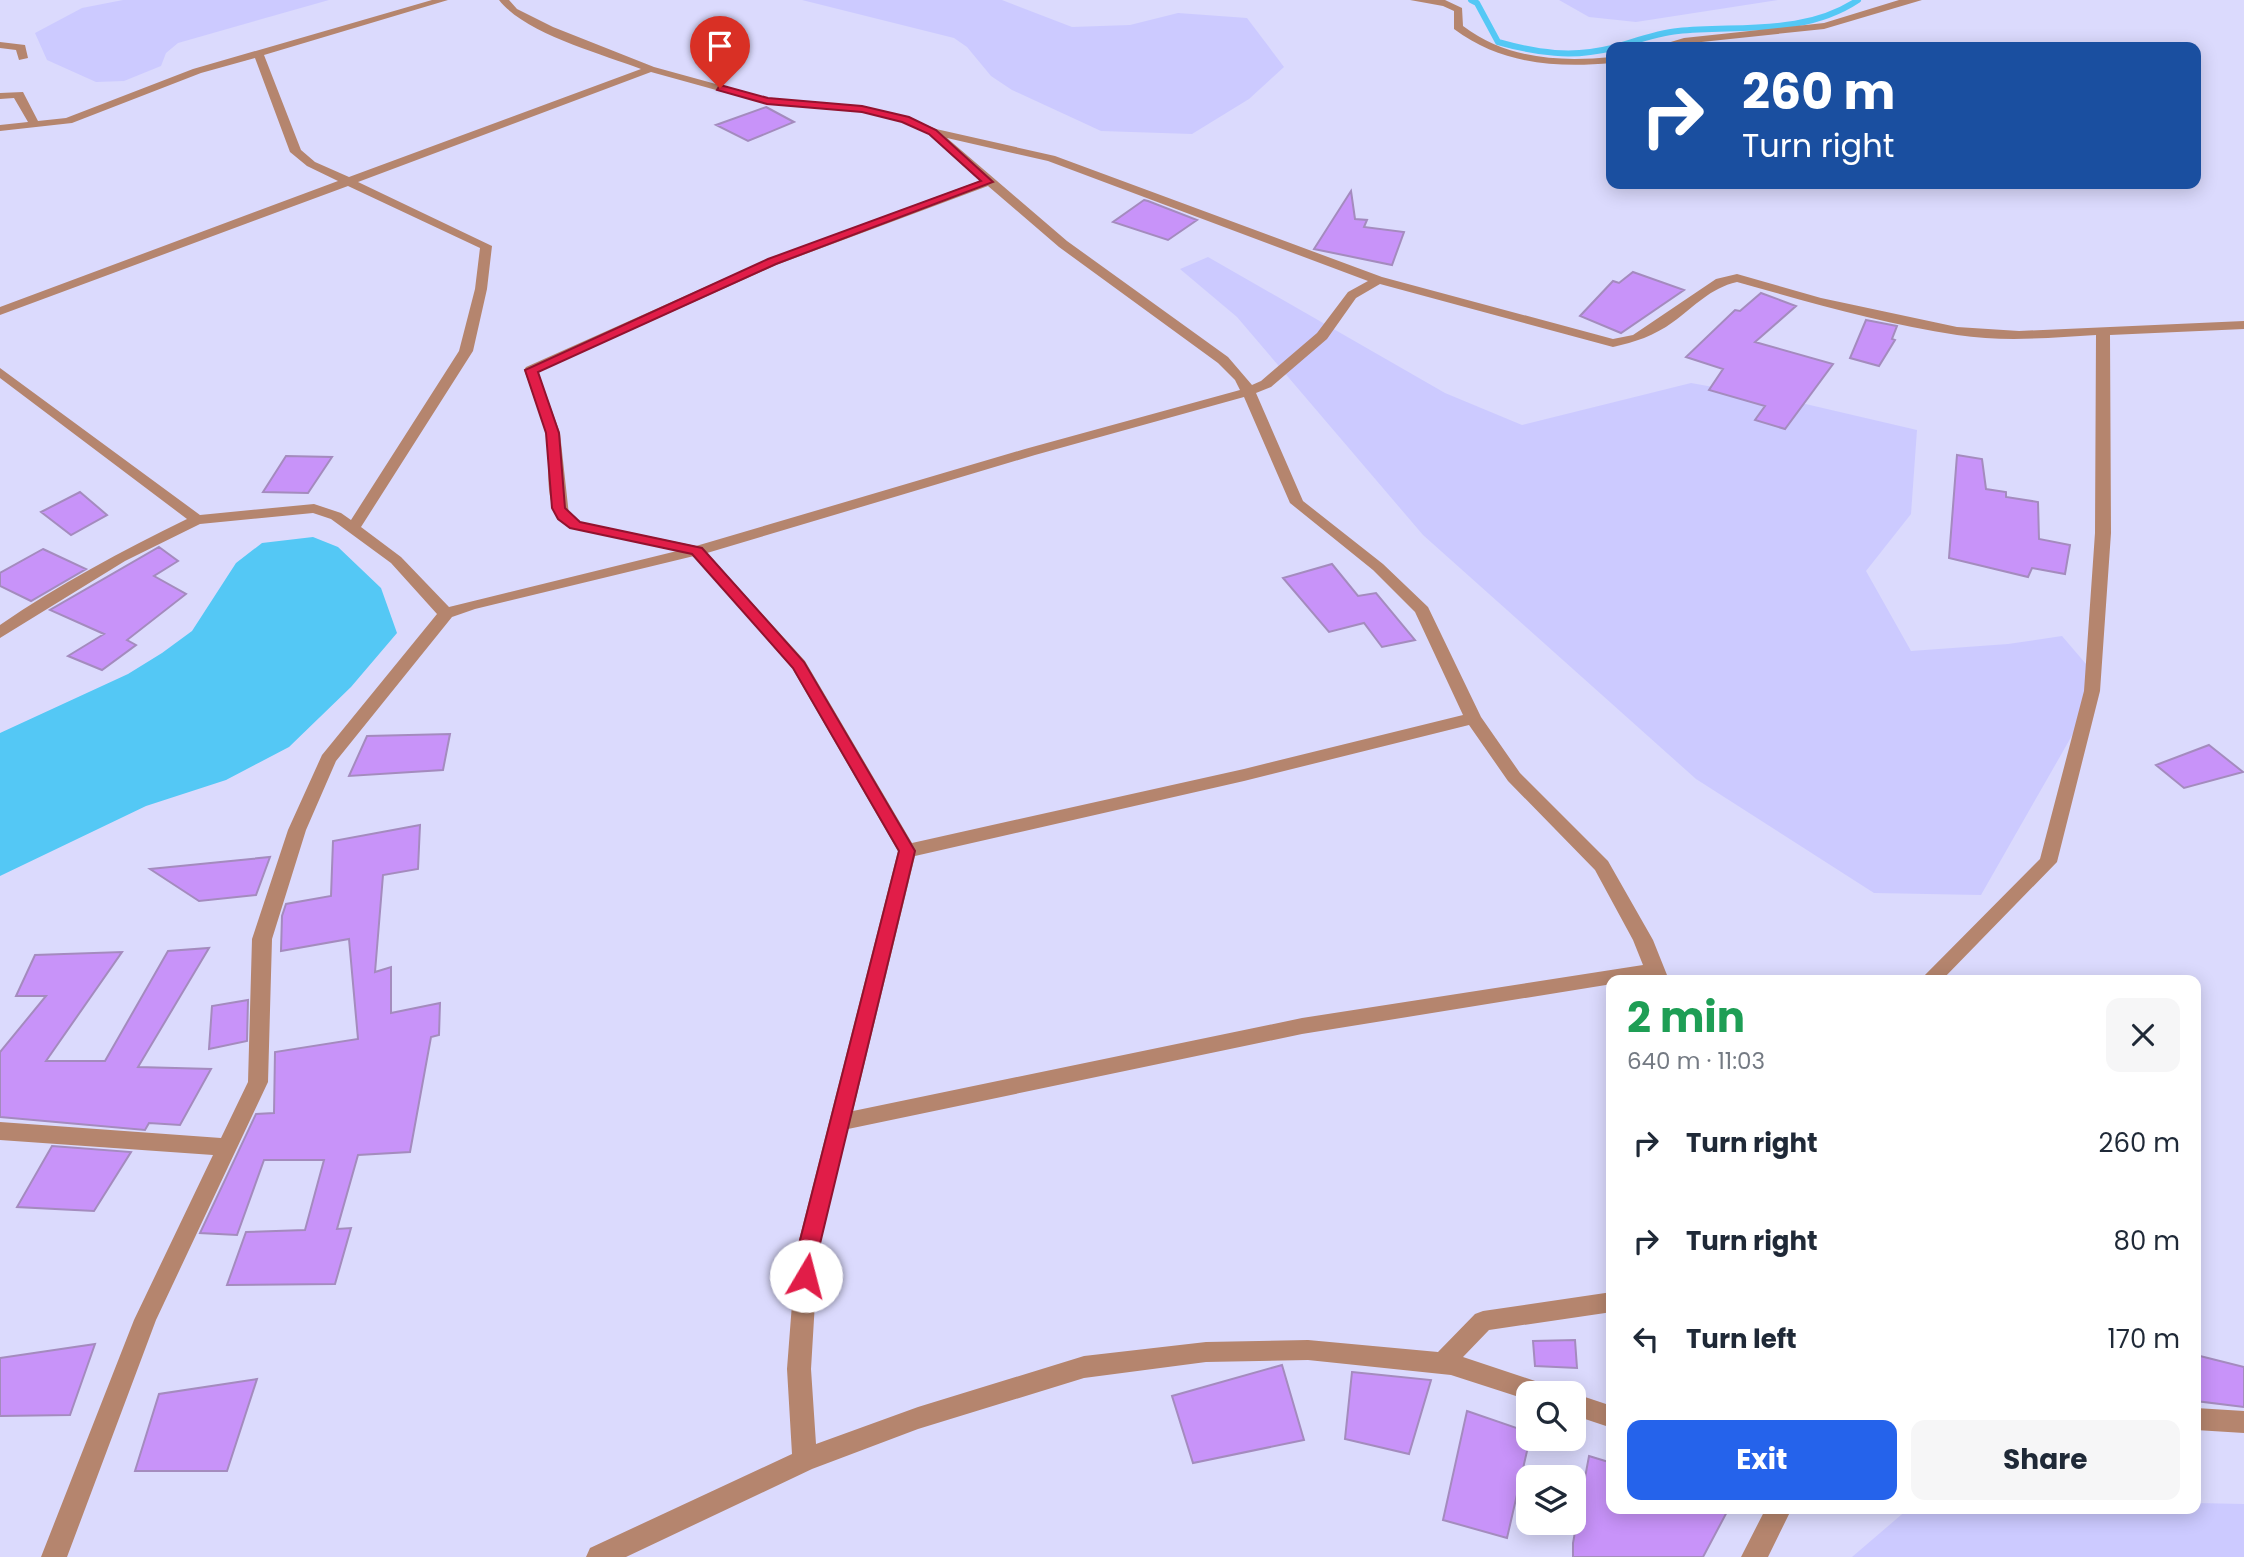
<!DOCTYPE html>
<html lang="en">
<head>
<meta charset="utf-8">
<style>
	:root { --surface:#fff; --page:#f6f6f7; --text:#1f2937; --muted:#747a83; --accent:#2563eb }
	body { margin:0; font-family:Poppins,sans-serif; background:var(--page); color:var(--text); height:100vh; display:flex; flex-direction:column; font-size:26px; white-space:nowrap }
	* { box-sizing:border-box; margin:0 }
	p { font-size:23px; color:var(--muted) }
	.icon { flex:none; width:38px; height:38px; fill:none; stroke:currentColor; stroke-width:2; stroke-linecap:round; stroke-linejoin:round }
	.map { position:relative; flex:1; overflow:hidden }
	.details { position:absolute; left:1606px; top:975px; width:595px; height:539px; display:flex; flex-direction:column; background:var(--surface); border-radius:14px; box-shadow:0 4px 18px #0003 }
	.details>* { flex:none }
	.top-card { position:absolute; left:1606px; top:42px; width:595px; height:147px; border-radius:14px; box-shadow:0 4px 18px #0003; background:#1a4fa0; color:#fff; overflow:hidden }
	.controls { position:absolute; left:1516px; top:1381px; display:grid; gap:14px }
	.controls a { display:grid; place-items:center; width:70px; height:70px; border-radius:14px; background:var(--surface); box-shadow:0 4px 18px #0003; font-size:35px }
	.pin { position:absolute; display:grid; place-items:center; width:60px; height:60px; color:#fff; margin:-72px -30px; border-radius:50% 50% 50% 0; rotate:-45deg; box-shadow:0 0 7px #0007 }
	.pin .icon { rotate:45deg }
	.me { position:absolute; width:77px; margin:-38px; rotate:8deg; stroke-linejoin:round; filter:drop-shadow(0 0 5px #0008) }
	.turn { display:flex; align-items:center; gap:24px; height:147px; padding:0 21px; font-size:32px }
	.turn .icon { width:91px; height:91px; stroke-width:2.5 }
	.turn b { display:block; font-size:49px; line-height:60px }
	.round { display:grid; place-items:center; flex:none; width:74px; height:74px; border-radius:14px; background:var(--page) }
	.summary { display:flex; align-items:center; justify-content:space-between; height:119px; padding:0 21px }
	h1 { font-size:42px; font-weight:700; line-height:52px; color:#1e9e55 }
	.button { display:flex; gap:14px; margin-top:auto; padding:14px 21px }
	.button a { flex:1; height:80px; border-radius:14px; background:var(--accent); color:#fff; font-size:28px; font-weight:700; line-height:80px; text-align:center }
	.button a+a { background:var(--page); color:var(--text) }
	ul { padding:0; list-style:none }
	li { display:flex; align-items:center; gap:21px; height:98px; padding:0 21px }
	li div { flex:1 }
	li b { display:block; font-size:26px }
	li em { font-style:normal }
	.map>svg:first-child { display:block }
	.green { fill:#cccaff }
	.water { fill:#54c8f5 }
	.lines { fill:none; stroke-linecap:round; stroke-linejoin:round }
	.stream { stroke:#54c8f5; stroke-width:6 }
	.building { fill:#c893f9; stroke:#a48bbe; stroke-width:2 }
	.minor { fill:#b5856e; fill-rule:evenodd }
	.route { fill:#e11d48; stroke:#92132f; stroke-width:2 }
</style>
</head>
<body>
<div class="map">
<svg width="2244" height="1557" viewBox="0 0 2244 1557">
	<rect width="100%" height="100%" fill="#dbdafd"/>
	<path class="green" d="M123,0H329L178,43L166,53L161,66L124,81L96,82L47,60L35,33L82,8Z
		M802,0H1002L1072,27L1130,25L1178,13L1247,18L1284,67L1249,99L1192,134L1101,131L1012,90L991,76L967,47L954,38Z
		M1559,0H1778L1636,22L1589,17Z
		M1208,257L1445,393L1522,425L1691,383L1797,402L1917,430L1911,514L1866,571L1911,651L2008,644L2062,636L2098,678L2074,732L1981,895L1874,893L1696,779L1423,535L1237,317L1180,269Z
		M2196,1503L2244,1504V1557H1852L1908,1509L2196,1508Z"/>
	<path class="water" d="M313,537L338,547L381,588L397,633L351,687L289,747L226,780L146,806L0,876V733L128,674L162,653L192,631L236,563L262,543Z"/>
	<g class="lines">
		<path class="stream" d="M1471,0L1477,3L1498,42C1537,53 1572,58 1612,48
			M1615,47C1636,41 1657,33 1678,31C1740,25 1804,36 1858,0"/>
	</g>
	<path class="building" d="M766,107L794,122L748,141L716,125Z
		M1351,191L1355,219L1367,220L1364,227L1404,232L1392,265L1314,249Z
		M1144,200L1148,201L1197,220L1168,240L1113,222Z
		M1633,272L1684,290L1621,333L1580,316L1613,281L1619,283Z
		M1761,293L1796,306L1755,342L1833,364L1785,429L1755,420L1765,406L1709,390L1723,369L1686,357L1735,310L1740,311Z
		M1866,320L1897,326L1892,339L1895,340L1879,366L1850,358Z
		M1957,455L1982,459L1986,489L2006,492V497L2038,502L2039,539L2070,545L2065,574L2032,568L2028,577L1949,558Z
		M286,456L332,457L308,493L263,492Z
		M80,492L107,515L71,535L41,512Z
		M159,547L178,561L154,576L186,594L127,640L136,645L102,670L68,656L104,634L50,610Z
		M43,549L86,569L31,601L0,586V573Z
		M1332,564L1358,596L1376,593L1415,640L1382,647L1364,623L1329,632L1283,578Z
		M450,734L443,770L349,776L367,736Z
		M2209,745L2243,772L2184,788L2156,765Z
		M420,825L418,869L383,875L375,972L391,967V1013L440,1003L439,1035L431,1037L410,1152L358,1155L337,1229L351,1228L335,1284L227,1285L246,1232L305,1230L324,1160H264L237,1235L200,1233L256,1114L274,1113L275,1052L358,1039L349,939L281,951L282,916L286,904L331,896L333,841Z
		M270,857L256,895L199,901L150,869Z
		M209,948L138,1067L211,1069L180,1125L149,1123L145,1130L0,1117V1052L46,996H16L35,955L122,952L46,1061H105L168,951Z
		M248,1000L247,1041L209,1049L212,1006Z
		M52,1146L131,1152L94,1211L17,1207Z
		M1575,1340L1577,1368L1535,1366L1533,1341Z
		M95,1344L70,1415L0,1416V1358Z
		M2196,1355L2244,1367V1407L2196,1401Z
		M1282,1365L1304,1440L1193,1463L1172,1396Z
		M1352,1372L1431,1380L1409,1454L1345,1439Z
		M257,1379L227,1471H135L159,1394Z
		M1467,1411L1528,1432L1530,1438L1507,1538L1443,1520Z
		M1589,1456L1612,1463V1508H1729L1703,1557H1573V1543Z"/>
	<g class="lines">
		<path class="minor" d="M432,0H448L264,55L301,150L315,162L349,177L641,69C600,53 526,34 499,0H509L517,9L553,27L654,67L767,98L862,106L910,118L936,129L1055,156L1382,277L1613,339L1633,335L1716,279L1737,274L1821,298L1957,327L2019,331L2244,321V329L2110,335L2111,533L2100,691L2057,862L1942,980H1920L2040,859L2084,691L2095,533L2096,335C2050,338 2003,342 1957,335C1883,324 1809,302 1737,282C1710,288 1694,307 1673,322C1654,336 1635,342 1613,347L1380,284L1356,298L1327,339L1271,387L1256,393L1303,501L1383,564L1428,607L1481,717L1520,773L1608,861L1653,940L1669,980H1612V984L1302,1034L848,1129L818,1252L811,1369L816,1444L918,1407L1084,1356L1206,1342L1308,1340L1438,1352L1475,1314L1483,1311L1612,1292V1312L1489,1330L1463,1357L1547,1385L1551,1393H1528V1400L1451,1375L1308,1360L1206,1362L1084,1378L918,1429L812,1469L626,1557H586L590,1548L792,1454L787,1369L796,1252L898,851L792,668L694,556L475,609L452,617L336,761L306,830L272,939L268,1082L156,1320L67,1557H41L134,1320L213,1155L0,1140V1122L221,1138L248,1082L252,939L288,830L322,755L437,614L391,563L331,519L313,513L200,524L125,561L0,638V625C59,584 122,551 187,519L0,378V368L200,515L314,504L341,513L351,520L459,351L475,289L480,248L348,186L0,315V307L338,181L307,166L290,152L255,58L201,73L72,123L0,131V125L28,122L14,98L0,99V93L23,92L38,121L66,118L193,69ZM651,72L767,104L862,112L902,122L929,134L982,180L768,259L526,367L524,370C531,390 541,411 546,432C553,465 538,507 570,528L677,551L449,607L401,557L361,527L473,351L487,289L492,246L358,182ZM947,138L1048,161L1368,281L1348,292L1317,333L1261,381L1252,385L1228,357L1067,241ZM988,186L1059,247L1218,363L1235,380L1240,390L1025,449L696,546L580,522L569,515L560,433L538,372L776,265ZM1244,397L1290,503L1373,570L1415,612L1463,715L1244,769L912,843L805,661L707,553L1035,455ZM1469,725L1508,781L1595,870L1633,940L1643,965L1302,1018L853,1111L915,856L1244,781Z
			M1410,0H1445L1462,8L1463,26C1507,59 1558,62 1612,57V63C1555,68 1501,64 1454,29V11L1443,6Z
			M1899,0H1922L1824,29L1654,47L1684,38L1824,23Z
			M0,42L25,45L28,58L19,60L16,50L0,48Z
			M1573,1393L1612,1406V1428L1573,1415Z
			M2196,1408L2244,1411V1433L2196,1430Z
			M1766,1508H1792L1768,1557H1741Z"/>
	</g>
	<path class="route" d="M720,85L768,98L862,106L909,117L936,130L993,182L776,264L538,372L559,433L565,508L580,522L702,548L804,662L915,851L818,1252L813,1282L806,1284L798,1282L795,1276L797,1252L899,851L793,668L692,554L570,528L558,519L552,508L546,433L525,370L768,259L981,181L929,134L902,122L862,112L767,104L717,90Z"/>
</svg>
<div class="controls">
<a><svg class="icon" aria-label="search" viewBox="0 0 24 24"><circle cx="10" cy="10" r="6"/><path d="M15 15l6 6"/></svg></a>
<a><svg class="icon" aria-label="layers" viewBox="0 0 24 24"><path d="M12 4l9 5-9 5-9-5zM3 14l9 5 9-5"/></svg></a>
</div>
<div class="pin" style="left:720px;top:88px;background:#d93025"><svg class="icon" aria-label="arrive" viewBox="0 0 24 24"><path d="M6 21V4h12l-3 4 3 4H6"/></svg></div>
<svg class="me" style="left:806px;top:1276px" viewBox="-20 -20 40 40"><circle r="19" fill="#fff"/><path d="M0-13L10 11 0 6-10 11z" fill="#e11d48"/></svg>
<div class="top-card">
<div class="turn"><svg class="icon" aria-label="right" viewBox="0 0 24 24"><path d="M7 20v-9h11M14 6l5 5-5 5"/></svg><div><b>260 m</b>Turn right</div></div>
</div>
<section class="details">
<div class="summary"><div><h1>2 min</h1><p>640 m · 11:03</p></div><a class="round"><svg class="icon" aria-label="close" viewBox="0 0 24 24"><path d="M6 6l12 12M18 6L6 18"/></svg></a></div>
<ul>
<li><svg class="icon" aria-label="right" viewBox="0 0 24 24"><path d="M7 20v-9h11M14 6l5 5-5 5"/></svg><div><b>Turn right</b></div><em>260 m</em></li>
<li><svg class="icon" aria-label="right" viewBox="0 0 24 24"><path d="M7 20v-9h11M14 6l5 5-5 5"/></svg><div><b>Turn right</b></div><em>80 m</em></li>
<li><svg class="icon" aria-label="left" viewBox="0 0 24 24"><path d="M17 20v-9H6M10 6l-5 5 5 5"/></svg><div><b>Turn left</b></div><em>170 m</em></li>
</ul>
<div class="button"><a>Exit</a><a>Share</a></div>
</section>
</div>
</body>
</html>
